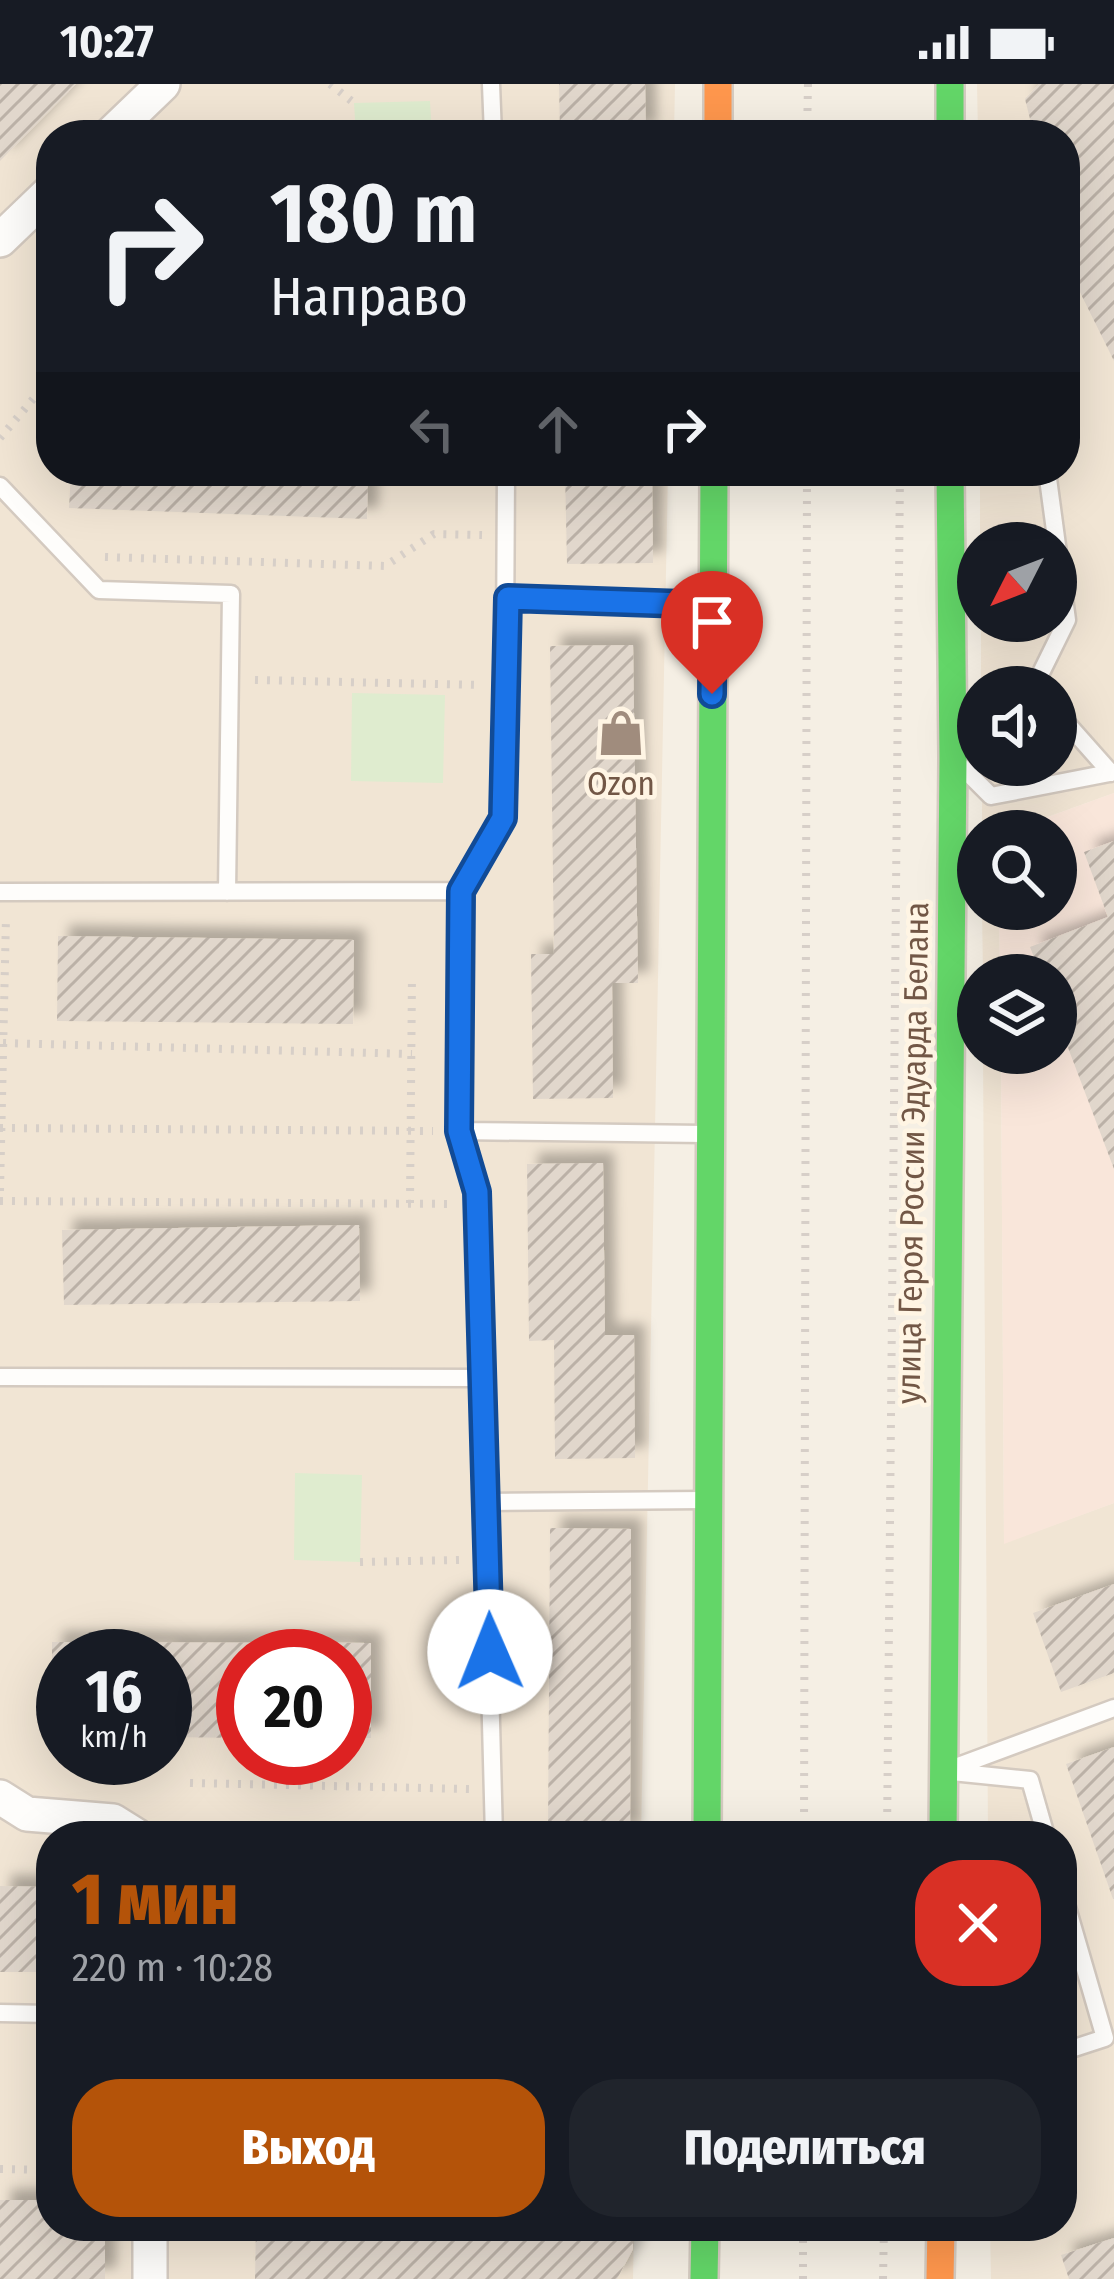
<!DOCTYPE html>
<html lang="ru">
<head>
<meta charset="utf-8">
<style>
	:root { --surface:#171b24; --page:#20242c; --text:#f1f3f6; --muted:#9ea1a6; --accent:#b45309 }
	body { margin:0; font-family:"Fira Sans Condensed",sans-serif; background:var(--page); color:var(--text); height:100vh; display:flex; flex-direction:column; font-size:45px; white-space:nowrap }
	* { box-sizing:border-box; margin:0 }
	p { font-size:39px; color:var(--muted) }
	.icon { flex:none; width:66px; height:66px; fill:none; stroke:currentColor; stroke-width:2; stroke-linecap:round; stroke-linejoin:round }
	.map { position:relative; flex:1; overflow:hidden }
	.panel { position:absolute; left:36px; top:1737px; width:1041px; height:420px; display:flex; flex-direction:column; background:var(--surface); border-radius:48px; box-shadow:0 12px 48px #0002 }
	.panel>* { flex:none }
	.hud { position:absolute; left:36px; top:36px; width:1044px; height:366px; border-radius:48px; box-shadow:0 12px 48px #0002; background:#171b24; color:var(--text); overflow:hidden }
	.needle { width:78px; rotate:228deg }
	.controls { position:absolute; left:957px; top:438px; display:grid; gap:24px }
	.controls a { display:grid; place-items:center; width:120px; height:120px; border-radius:50%; background:var(--surface); box-shadow:0 12px 48px #0002; font-size:60px }
	.speed { position:absolute; left:36px; top:1545px; display:flex; gap:24px; font-size:60px; font-weight:700; text-align:center }
	.speed>* { display:grid; place-content:center; width:156px; height:156px; border-radius:50%; background:var(--surface); box-shadow:0 12px 48px #0002; line-height:1 }
	.speed small { font-size:30px; font-weight:400 }
	.speed .limit { border:18px solid #d22; background:#fff; color:#111 }
	.pin { position:absolute; display:grid; place-items:center; width:102px; height:102px; color:#fff; margin:-123px -51px; border-radius:50% 50% 50% 0; rotate:-45deg; box-shadow:0 0 12px #0007 }
	.pin .icon { rotate:45deg }
	.me { position:absolute; width:132px; margin:-66px; rotate:359deg; stroke-linejoin:round; filter:drop-shadow(0 0 9px #0008) }
	.turn { display:flex; align-items:center; gap:42px; height:252px; padding:0 36px; font-size:54px }
	.turn .icon { width:156px; height:156px; stroke-width:2.5 }
	.turn b { display:block; font-size:84px; line-height:102px }
	.lanes { display:flex; align-items:center; height:114px; padding:0 36px; background:#0003; justify-content:center; gap:60px; direction:ltr }
	.lanes .off { opacity:.35 }
	.round { display:grid; place-items:center; flex:none; width:126px; height:126px; border-radius:48px; background:var(--page) }
	.summary { display:flex; align-items:center; justify-content:space-between; height:204px; padding:0 36px }
	h1 { font-size:72px; font-weight:800; line-height:90px; color:var(--accent) }
	.cta { display:flex; gap:24px; margin-top:auto; padding:24px 36px }
	.cta a { flex:1; height:138px; border-radius:48px; background:var(--accent); color:#fff; font-size:48px; font-weight:800; line-height:138px; text-align:center }
	.cta a+a { background:var(--page); color:var(--text) }
	.status { display:flex; justify-content:space-between; align-items:center; height:84px; padding:0 60px; background:var(--surface); direction:ltr }
	.status svg { height:33px; fill:currentColor }
	.map>svg:first-child { display:block }
	.residential { fill:#f1e5d4; fill-rule:evenodd }
	.commercial { fill:#f9e6da }
	.park { fill:#dfeccf }
	.building { fill:url(#building-hatch); filter:url(#shadow) }
	.lines { fill:none; stroke-linecap:round; stroke-linejoin:round }
	.lane-casing { stroke:#d4cac0; stroke-width:21 }
	.street-casing { stroke:#d4cac0; stroke-width:38 }
	.fast-casing { stroke:#d5cbc1; stroke-width:32 }
	.slow-casing { stroke:#d5cbc1; stroke-width:32 }
	.path { stroke:#d7cfc8; stroke-width:8; stroke-dasharray:3 9; stroke-linecap:butt }
	.lane { stroke:#fefdfb; stroke-width:16 }
	.street { stroke:#fefdfb; stroke-width:33 }
	.fast { stroke:#63d668; stroke-width:27 }
	.slow { stroke:#ff974d; stroke-width:27 }
	.route-casing { stroke:#114b97; stroke-width:30 }
	.route { stroke:#1a73e8; stroke-width:21 }
	.labels { text-anchor:middle; dominant-baseline:central; stroke-width:9; stroke-linejoin:round; paint-order:stroke }
	.poi-label { font-size:33px; fill:#725746; stroke:#fff5e4 }
	.street-label { font-size:33px; fill:#725746; stroke:#fff5e4 }
</style>
</head>
<body>
<div class="status"><b>10:27</b><svg viewBox="0 0 49 12"><path d="M0 12V9h3v3zM5 12V6h3v6zM10 12V3h3v9zM15 12V0h3v12zM26 1h20v11H26zM47 4h2v5h-2z"/></svg></div>
<div class="map">
<svg width="1114" height="2195" viewBox="0 0 1114 2195">
	<defs>
		<pattern id="building-hatch" width="6" height="6" patternUnits="userSpaceOnUse" patternTransform="scale(3)"><rect width="6" height="6" fill="#e1d7cc"/><path d="M-1 1l2-2M0 6l6-6M5 7l2-2" fill="none" stroke="#bbb1a7"/></pattern>
		<filter id="shadow"><feDropShadow dx="11" dy="-11" stdDeviation="6" flood-color="#0004"/></filter>
	</defs>
	<rect width="100%" height="100%" fill="#f5efe4"/>
	<path class="residential" d="M0,0H675L674,51H51V387H668L641,1752H51V2142H634L633,2195H0ZM63,1572H165V1674H63ZM243,1572H345V1674H243Z
		M977,0H1114V709L1009,747H982V681H1056V603H981V537H1056V459H980V387H1065V51H978Z
		M982,825H999L1000,891H983Z
		M983,969H1001L1004,1459L1114,1419V2195H991L990,2142H1062V1752H988Z"/>
	<path class="commercial" d="M1114,709V1419L1004,1460L1001,969H1056V891H1000L999,825H1056V747H1009Z"/>
	<path class="park" d="M430,17L432,51H356L354,19Z
		M352,609L445,611L443,699L351,697Z
		M295,1389L362,1391L360,1478L294,1476Z"/>
	<path class="building" d="M0,0H76L0,77Z
		M559,0H645L646,51H560Z
		M1039,0H1114V277L1066,180L1065,51H1034L1025,15Z
		M71,387H368L367,435L69,424Z
		M565,387H652L653,479L567,480Z
		M633,561L638,899H612L613,1014L533,1015L531,870H554L550,562Z
		M1114,757V1085L1056,932V891H1041L1030,863L1108,833L1084,768Z
		M58,852L354,856L353,940L57,937Z
		M603,1079L605,1251H634L635,1374L555,1375L554,1256L529,1257L527,1080Z
		M359,1141L360,1217L64,1221L62,1146Z
		M550,1444L631,1445L630,1752H548Z
		M1114,1500V1589L1061,1608L1033,1529Z
		M52,1558L371,1559V1654H345V1572H243V1654L165,1653V1572H63V1653H52Z
		M1114,1663V1815H1113L1066,1680Z
		M0,1802L51,1803V1888H0Z
		M0,2116H51V2142H105V2195H0Z
		M256,2142H437V2149L497,2150L505,2142H633V2165L617,2195H255Z
		M1114,2154V2195H1069L1061,2171Z"/>
	<g class="lines">
		<defs>
			<path id="lane" d="M491,0L493,51
				M0,402L99,506L231,510L227,808
				M508,514L712,521
				M1034,603L1067,536L1047,387
				M1056,627L1111,689
				M962,683L991,712L1114,688
				M461,807L504,734L506,387
				M0,808L461,807L459,1047L477,1109L494,1752
				M459,1047L704,1050
				M0,1293L484,1294
				M488,1418L703,1416
				M950,1685L1114,1624
				M952,1688L1030,1696L1046,1752
				M1062,1806L1105,1954L1062,1968
				M0,1929L51,1930"/>
			<path id="street" d="M110,51L163,0
				M0,156L51,107
				M0,1713L27,1730L113,1737L137,1752
				M150,2195V2142"/>
			<path id="fast" d="M950,0V51
				M707,1752L714,387
				M943,1752L953,674L950,387
				M704,2195L705,2142"/>
			<path id="slow" d="M718,0V51
				M940,2195L941,2142"/>
		</defs>
		<use href="#lane" class="lane-casing"/>
		<use href="#street" class="street-casing"/>
		<use href="#fast" class="fast-casing"/>
		<use href="#slow" class="slow-casing"/>
		<path class="path" d="M330,0L354,19
			M807,51L808,0
			M0,354L51,294
			M105,473L385,482L434,450L482,451
			M255,596L480,601
			M3,959L412,970
			M0,1044L433,1047
			M0,1107L6,833
			M0,1117L454,1120
			M410,1119L412,891
			M360,1478L460,1476
			M190,1699L471,1705
			M804,1752L807,387
			M887,1752L900,387
			M0,2085L51,2086
			M803,2195V2142
			M883,2195L884,2142"/>
		<use href="#lane" class="lane"/>
		<use href="#street" class="street"/>
		<use href="#fast" class="fast"/>
		<use href="#slow" class="slow"/>
	</g>
	<g class="lines">
		<defs>
			<path id="route" d="M490,1568L477,1108L459,1047L461,807L503,734L508,514L713,521L712,610"/>
		</defs>
		<use href="#route" class="route-casing"/>
		<use href="#route" class="route"/>
	</g>
	<defs>
		<symbol id="shop-bare" viewBox="-9 -9 18 18"><path d="M-5-2.5h2.3a2.7 3.5 0 0 1 5.4 0H5L5.5 6h-11ZM-1.5-2.5h3a1.5 2.3 0 0 0-3 0Z" fill="#a08c7d" stroke="#fff5e4" stroke-width="2.5" paint-order="stroke"/></symbol>
	</defs>
	<g fill-rule="evenodd">
		<use href="#shop-bare" x="588" y="616" width="66" height="66"/>
	</g>
	<g class="labels">
		<g class="poi-label">
			<text x="621" y="700">Ozon</text>
		</g>
		<g class="street-label">
			<text transform="translate(913 1069) rotate(-89)">улица Героя России Эдуарда Белана</text>
		</g>
	</g>
</svg>
<div class="controls">
<a><svg class="needle" viewBox="-14 -14 28 28"><path d="M0-13l5 13h-10z" fill="#e53935"/><path d="M0 13l5-13h-10z" fill="#9ea1a6"/></svg></a>
<a><svg class="icon" aria-label="sound" viewBox="0 0 24 24"><path d="M4 9h4l5-4v14l-5-4H4zM17 9q2 3 0 6"/></svg></a>
<a><svg class="icon" aria-label="search" viewBox="0 0 24 24"><circle cx="10" cy="10" r="6"/><path d="M15 15l6 6"/></svg></a>
<a><svg class="icon" aria-label="layers" viewBox="0 0 24 24"><path d="M12 4l9 5-9 5-9-5zM3 14l9 5 9-5"/></svg></a>
</div>
<div class="speed"><div>16<small>km/h</small></div><div class="limit">20</div></div>
<div class="pin" style="left:712px;top:610px;background:#d93025"><svg class="icon" aria-label="arrive" viewBox="0 0 24 24"><path d="M6 21V4h12l-3 4 3 4H6"/></svg></div>
<svg class="me" style="left:490px;top:1568px" viewBox="-20 -20 40 40"><circle r="19" fill="#fff"/><path d="M0-13L10 11 0 6-10 11z" fill="#1a73e8"/></svg>
<div class="hud">
<div class="turn"><svg class="icon" aria-label="right" viewBox="0 0 24 24"><path d="M7 20v-9h11M14 6l5 5-5 5"/></svg><div><b>180 m</b>Направо</div></div>
<div class="lanes"><svg class="icon off" aria-label="left" viewBox="0 0 24 24"><path d="M17 20v-9H6M10 6l-5 5 5 5"/></svg><svg class="icon off" aria-label="ahead" viewBox="0 0 24 24"><path d="M12 20V5M6 11l6-6 6 6"/></svg><svg class="icon" aria-label="right" viewBox="0 0 24 24"><path d="M7 20v-9h11M14 6l5 5-5 5"/></svg></div>
</div>
<section class="panel">
<div class="summary"><div><h1>1 мин</h1><p>220 m · 10:28</p></div><a class="round" style="background:#d93025;color:#fff"><svg class="icon" aria-label="close" viewBox="0 0 24 24"><path d="M6 6l12 12M18 6L6 18"/></svg></a></div>
<div class="cta"><a>Выход</a><a>Поделиться</a></div>
</section>
</div>
</body>
</html>
